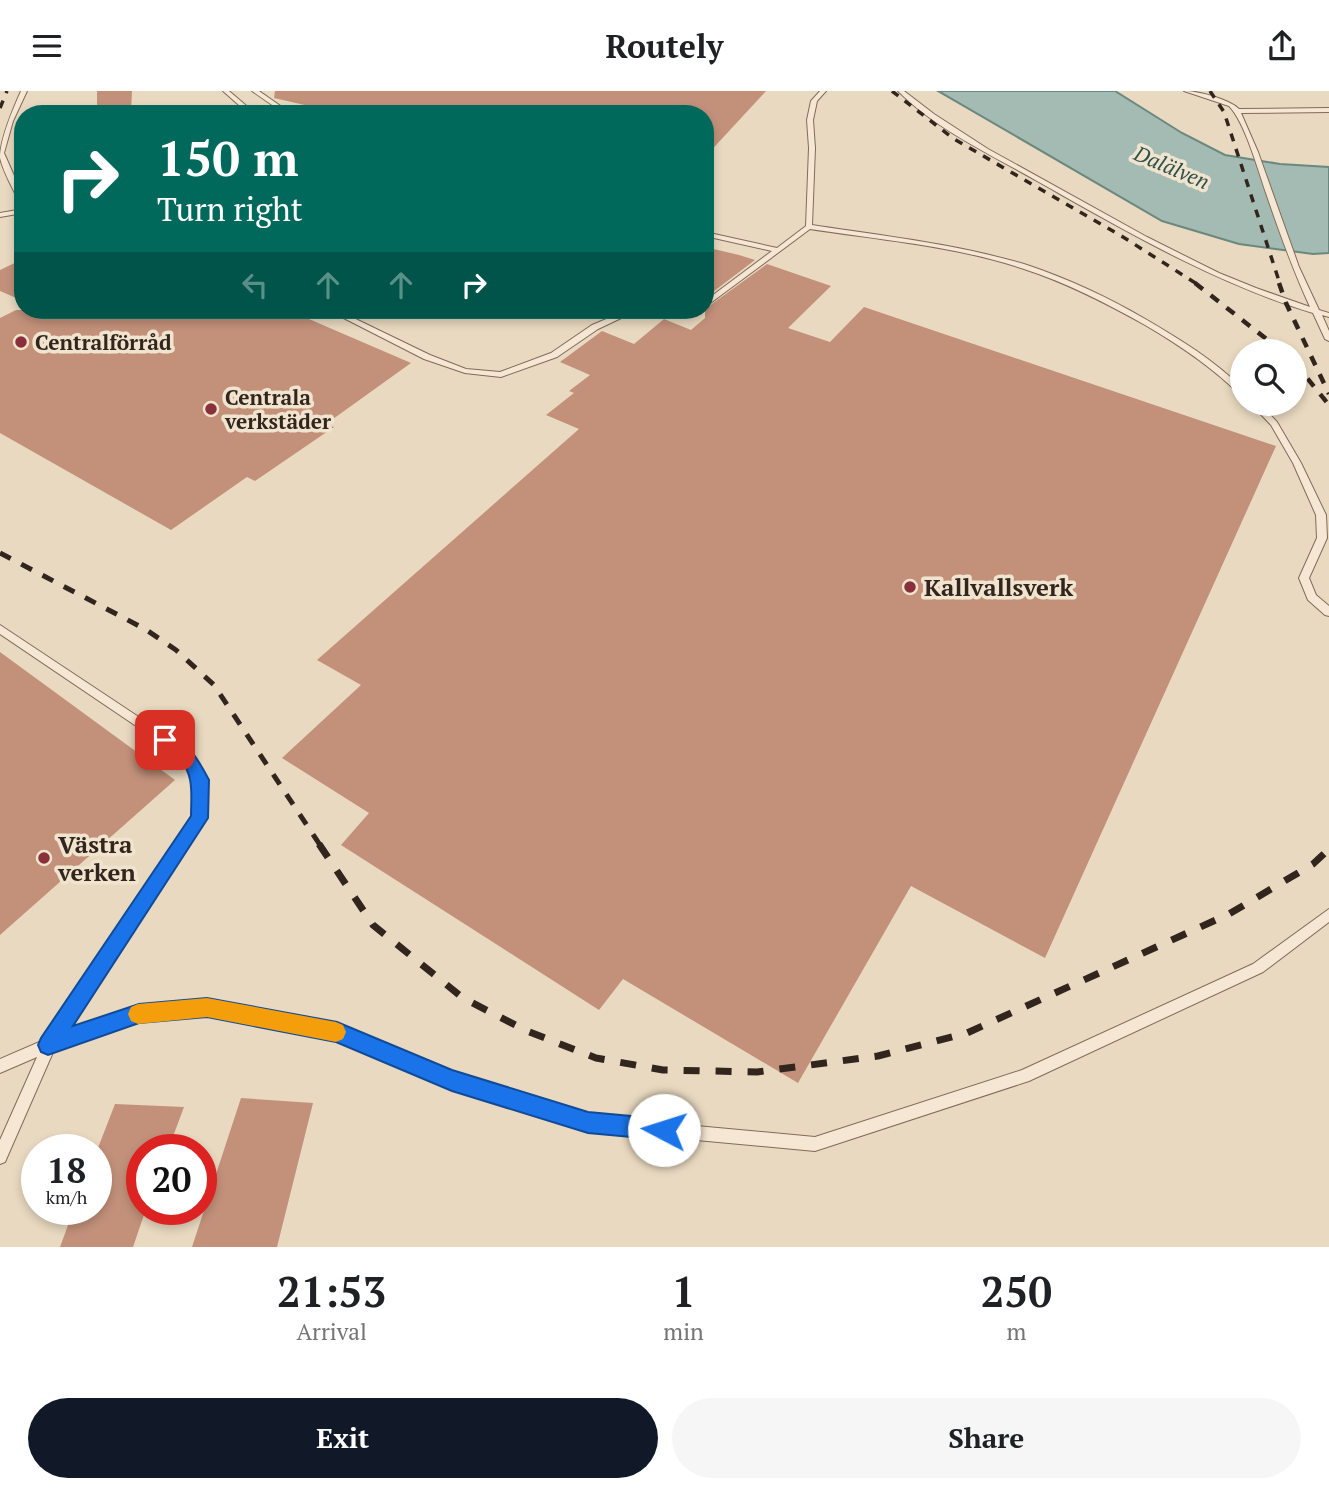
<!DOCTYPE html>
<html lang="en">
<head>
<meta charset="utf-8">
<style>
	:root { --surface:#fff; --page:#f6f6f6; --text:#202124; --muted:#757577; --accent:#111827 }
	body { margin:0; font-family:"PT Serif",serif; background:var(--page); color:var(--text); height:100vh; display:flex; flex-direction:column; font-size:26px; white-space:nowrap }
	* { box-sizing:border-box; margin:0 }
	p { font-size:23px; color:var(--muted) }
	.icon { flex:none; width:38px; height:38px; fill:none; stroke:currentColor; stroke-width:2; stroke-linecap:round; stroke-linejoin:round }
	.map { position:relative; height:1156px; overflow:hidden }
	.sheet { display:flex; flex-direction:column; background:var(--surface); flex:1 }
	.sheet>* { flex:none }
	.top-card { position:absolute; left:14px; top:14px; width:700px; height:214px; border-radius:28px; box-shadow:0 4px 10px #0003; background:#00695c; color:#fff; overflow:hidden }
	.controls { position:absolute; left:1230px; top:248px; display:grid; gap:14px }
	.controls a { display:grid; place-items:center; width:77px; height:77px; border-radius:50%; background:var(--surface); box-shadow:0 4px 10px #0003; font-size:35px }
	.speed { position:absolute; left:21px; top:1043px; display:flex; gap:14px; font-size:35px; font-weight:700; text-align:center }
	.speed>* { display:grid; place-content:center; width:91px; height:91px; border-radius:50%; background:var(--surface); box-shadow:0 4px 10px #0003; line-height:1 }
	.speed small { font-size:18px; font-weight:400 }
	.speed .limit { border:10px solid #d22; background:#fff; color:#111 }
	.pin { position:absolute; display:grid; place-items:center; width:60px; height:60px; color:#fff; margin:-30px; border-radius:14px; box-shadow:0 4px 10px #0006 }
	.me { position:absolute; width:77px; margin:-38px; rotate:275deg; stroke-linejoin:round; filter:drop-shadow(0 0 5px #0008) }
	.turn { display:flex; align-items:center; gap:24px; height:147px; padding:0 28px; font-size:32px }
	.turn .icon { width:91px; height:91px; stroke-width:2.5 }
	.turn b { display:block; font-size:49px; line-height:60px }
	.lanes { display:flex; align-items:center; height:66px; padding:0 28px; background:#0003; justify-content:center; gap:35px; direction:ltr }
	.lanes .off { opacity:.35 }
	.eta { display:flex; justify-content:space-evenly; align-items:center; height:119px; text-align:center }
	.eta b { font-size:42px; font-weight:600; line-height:49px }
	.action { display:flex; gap:14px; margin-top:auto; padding:14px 28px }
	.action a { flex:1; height:80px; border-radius:42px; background:var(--accent); color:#fff; font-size:28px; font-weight:600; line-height:80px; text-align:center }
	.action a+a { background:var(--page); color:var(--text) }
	header { display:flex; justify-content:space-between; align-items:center; height:91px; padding:0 28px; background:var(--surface); font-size:32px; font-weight:600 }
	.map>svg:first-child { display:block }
	.water { fill:#a3bbb2; stroke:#6b887e; stroke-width:2 }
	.building { fill:#c3917a }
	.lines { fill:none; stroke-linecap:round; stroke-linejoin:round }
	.lane-casing { stroke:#806b5a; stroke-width:2 }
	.lane { fill:#f5e7d3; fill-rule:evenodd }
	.rail-far3 { stroke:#31251d; stroke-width:3.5; stroke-dasharray:8 8; stroke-linecap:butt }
	.rail-far2 { stroke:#31251d; stroke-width:4.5; stroke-dasharray:10 10; stroke-linecap:butt }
	.rail-far1 { stroke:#31251d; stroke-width:5; stroke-dasharray:12 12; stroke-linecap:butt }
	.rail { stroke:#31251d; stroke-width:7; stroke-dasharray:16 16; stroke-linecap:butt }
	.route { fill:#1a73e8; stroke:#114b97; stroke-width:2 }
	.slow { fill:#f59e0b }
	.poi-dot { fill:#89303a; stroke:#f1e4cf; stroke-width:2.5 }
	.labels { text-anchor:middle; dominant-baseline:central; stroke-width:7; stroke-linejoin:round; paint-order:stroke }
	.far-water-label { font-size:21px; font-style:italic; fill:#2e504a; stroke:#f1e4cf }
	.far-poi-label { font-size:21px; font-weight:bold; fill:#31251d; stroke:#f1e4cf; text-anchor:start }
	.poi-label { font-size:24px; font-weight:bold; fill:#31251d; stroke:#f1e4cf; text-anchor:start }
</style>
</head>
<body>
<header><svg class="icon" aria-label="menu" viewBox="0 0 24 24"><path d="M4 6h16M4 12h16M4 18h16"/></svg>Routely<svg class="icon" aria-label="share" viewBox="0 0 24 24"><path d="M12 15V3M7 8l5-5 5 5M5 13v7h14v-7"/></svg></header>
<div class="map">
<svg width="1329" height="1156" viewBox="0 0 1329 1156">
	<rect width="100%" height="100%" fill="#e9d9c0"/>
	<path class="water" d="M938,0H1115L1182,42L1225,64L1280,73L1329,76V162L1313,163L1239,153L1162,130Z"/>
	<path class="building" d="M97,0H132L131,21L97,23Z
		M275,0H766L705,66V23H344L274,7Z
		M705,156L739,164L755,169L705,207Z
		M23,168V210L0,200V179Z
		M767,173L831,195L788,237L830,251L864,216L1276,355L1045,867L911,795L798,992L623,888L599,919L341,754L369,722L282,667L361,594L317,569L579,338L546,324L574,302L569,300L590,284L560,271L602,240L634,253L664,228L691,239L705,227V218Z
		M16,219H288L411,272L326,333L334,336L255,390L247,386L171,439L0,342V227Z
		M0,561L175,689L0,844Z
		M241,1007L313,1012L277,1156H192Z
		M115,1013L184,1016L168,1059H142V1118H146L133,1156H60L74,1118H96V1062Z"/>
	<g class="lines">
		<defs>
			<path id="lane" d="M21,0H27L13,30L4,62L23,105V115L20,113C14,99 4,83 0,67C0,48 13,18 21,0Z
				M223,0H229L256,23H249Z
				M252,0H259L292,23H285Z
				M820,0H826L817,10L813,29L815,57L812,134C884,145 957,153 1027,174C1069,188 1109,207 1147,229C1181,249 1214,269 1242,297V303H1239C1211,275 1179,254 1145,234C1106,212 1067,192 1024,178C956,155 882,149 810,138L705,216V210L772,160L705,145V141L777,157L806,135L809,57L807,29L811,10Z
				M898,0H904L934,23L988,58L1147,146L1219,182L1256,197L1310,216C1293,179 1280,143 1267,105C1259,82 1245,31 1229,15L1184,0C1198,0 1229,8 1239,18L1329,17V21L1241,22L1258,61L1299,176L1319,219L1329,222V226L1322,224L1329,240V250L1325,248L1313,222C1214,192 1126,140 1037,90C990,63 937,39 898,0Z
				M23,118V122L0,126V122Z
				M328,219H337L430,264L466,278L500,281L551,262L592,234L628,219H638L598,238L557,266L501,286L465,282L424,268Z
				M1251,313H1260L1277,331L1301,372L1326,424L1327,447L1309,487L1316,504L1329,515V525L1325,524L1308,509L1299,487L1317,447L1316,424L1293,372L1271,334Z
				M0,534L190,660L206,689V727L204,731L65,942L139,916L207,910L337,934L452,982L588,1025L815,1046L1022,979L1253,873L1329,818V831L1263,881L1029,990L815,1060L588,1039L452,996L337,948L207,922L139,928L54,959L5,1071L0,1073V1049L37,966L0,982V968L44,949L194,726V689L182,666L0,543Z"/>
		</defs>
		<use href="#lane" class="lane-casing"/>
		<use href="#lane" class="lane"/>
		<path class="rail-far3" d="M892,0L954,48L1123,146L1197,193
			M1210,0L1224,21L1280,193
			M0,17L7,0"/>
		<path class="rail-far2" d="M1195,192L1283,261
			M1279,192L1286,212L1329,303
			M1295,272L1329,314"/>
		<path class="rail-far1" d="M0,462L145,538L176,559L214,594L320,754"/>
		<path class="rail" d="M319,753L373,834L463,907L527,940L596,967L663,979L757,981L878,965L967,942L1229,823L1313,773L1329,758"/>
	</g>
	<path class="route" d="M165,642C188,650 198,668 209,689L208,727L73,935L139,913L207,907L337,931L452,979L588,1021L664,1028L671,1031L675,1039L671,1046L664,1049L588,1042L452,1000L336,951L207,926L139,932L48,964L41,961L38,954L41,947L191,725C191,705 195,682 178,667C171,660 161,658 157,649L159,644Z"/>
	<path class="slow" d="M207,907L336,931L343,934L346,941L343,948L336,951L207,926L138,933L131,930L128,923L131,916L138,913Z"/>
	<g class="poi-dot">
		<circle cx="21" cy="251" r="7"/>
		<circle cx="211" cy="318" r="7"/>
		<circle cx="910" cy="496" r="7"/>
		<circle cx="44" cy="767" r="7"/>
	</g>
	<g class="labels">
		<g class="far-water-label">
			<text transform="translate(1172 76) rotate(23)">Dalälven</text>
		</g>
		<g class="far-poi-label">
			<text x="35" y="251">Centralförråd</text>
			<text x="225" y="306">Centrala<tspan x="225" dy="24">verkstäder</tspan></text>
		</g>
		<g class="poi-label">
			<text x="924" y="496">Kallvallsverk</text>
			<text x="58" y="753">Västra<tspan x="58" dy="28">verken</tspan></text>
		</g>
	</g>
</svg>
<div class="controls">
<a><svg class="icon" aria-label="search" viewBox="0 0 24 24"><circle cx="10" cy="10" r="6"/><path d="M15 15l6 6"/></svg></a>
</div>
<div class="speed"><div>18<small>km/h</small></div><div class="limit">20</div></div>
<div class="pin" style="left:165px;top:649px;background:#d93025"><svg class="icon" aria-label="arrive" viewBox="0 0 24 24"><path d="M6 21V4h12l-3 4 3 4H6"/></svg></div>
<svg class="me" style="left:664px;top:1039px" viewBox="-20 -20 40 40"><circle r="19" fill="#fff"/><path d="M0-13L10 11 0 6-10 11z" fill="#1a73e8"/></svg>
<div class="top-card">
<div class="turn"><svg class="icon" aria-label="right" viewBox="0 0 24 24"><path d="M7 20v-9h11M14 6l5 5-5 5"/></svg><div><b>150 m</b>Turn right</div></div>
<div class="lanes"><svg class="icon off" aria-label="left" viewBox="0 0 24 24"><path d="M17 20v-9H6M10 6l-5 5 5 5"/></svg><svg class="icon off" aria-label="ahead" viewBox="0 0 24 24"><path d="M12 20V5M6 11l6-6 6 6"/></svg><svg class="icon off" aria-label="ahead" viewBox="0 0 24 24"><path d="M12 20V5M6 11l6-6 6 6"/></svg><svg class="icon" aria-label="right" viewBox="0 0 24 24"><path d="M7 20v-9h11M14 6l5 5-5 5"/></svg></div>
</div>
</div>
<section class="sheet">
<div class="eta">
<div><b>21:53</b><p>Arrival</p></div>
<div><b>1</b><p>min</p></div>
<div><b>250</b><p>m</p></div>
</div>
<div class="action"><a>Exit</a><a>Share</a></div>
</section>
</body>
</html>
